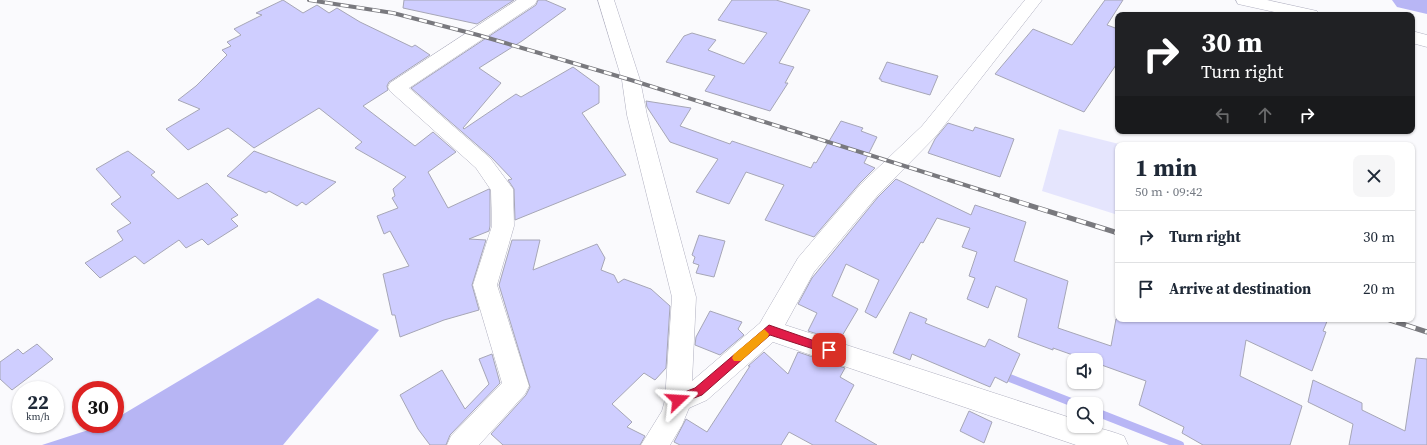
<!DOCTYPE html>
<html lang="en">
<head>
<meta charset="utf-8">
<style>
	:root { --surface:#fff; --page:#f6f6f7; --text:#1f2937; --muted:#747a83; --line:#e0e1e3 }
	body { margin:0; font-family:"Source Serif 4",serif; background:var(--page); color:var(--text); height:100vh; display:flex; flex-direction:column; font-size:15px; white-space:nowrap }
	* { box-sizing:border-box; margin:0 }
	p { font-size:13px; color:var(--muted) }
	.icon { flex:none; width:22px; height:22px; fill:none; stroke:currentColor; stroke-width:2; stroke-linecap:round; stroke-linejoin:round }
	.map { position:relative; flex:1; overflow:hidden }
	.panel { position:absolute; left:1115px; top:142px; width:300px; height:180px; display:flex; flex-direction:column; background:var(--surface); border-radius:8px; box-shadow:0 1px 3px #0004 }
	.panel>* { flex:none }
	.top-card { position:absolute; left:1115px; top:12px; width:300px; height:122px; border-radius:8px; box-shadow:0 1px 3px #0004; background:#202124; color:#fff; overflow:hidden }
	.fabs { position:absolute; left:1067px; top:353px; display:grid; gap:8px }
	.fabs a { display:grid; place-items:center; width:36px; height:36px; border-radius:8px; background:var(--surface); box-shadow:0 1px 3px #0004; font-size:20px }
	.speed { position:absolute; left:12px; top:381px; display:flex; gap:8px; font-size:20px; font-weight:700; text-align:center }
	.speed>* { display:grid; place-content:center; width:52px; height:52px; border-radius:50%; background:var(--surface); box-shadow:0 1px 3px #0004; line-height:1 }
	.speed small { font-size:10px; font-weight:400 }
	.speed .limit { border:6px solid #d22; background:#fff; color:#111 }
	.pin { position:absolute; display:grid; place-items:center; width:34px; height:34px; color:#fff; margin:-17px; border-radius:8px; box-shadow:0 2px 6px #0006 }
	.me { position:absolute; width:44px; margin:-22px; rotate:70deg; stroke-linejoin:round; filter:drop-shadow(0 0 3px #0008) }
	.turn { display:flex; align-items:center; gap:14px; height:84px; padding:0 20px; font-size:18px }
	.turn .icon { width:52px; height:52px; stroke-width:2.5 }
	.turn b { display:block; font-size:28px; line-height:34px }
	.lanes { display:flex; align-items:center; height:38px; padding:0 20px; background:#0003; justify-content:center; gap:20px; direction:ltr }
	.lanes .off { opacity:.35 }
	.round { display:grid; place-items:center; flex:none; width:42px; height:42px; border-radius:8px; background:var(--page) }
	.head { display:flex; align-items:center; justify-content:space-between; height:68px; padding:0 20px }
	h1 { font-size:24px; font-weight:700; line-height:30px }
	ul { padding:0; list-style:none }
	li { display:flex; align-items:center; gap:12px; height:52px; padding:0 20px; border-top:1px solid var(--line) }
	li div { flex:1 }
	li b { display:block; font-size:15px }
	li em { font-style:normal }
	.map>svg:first-child { display:block }
	.green { fill:#e5e5fd }
	.forest { fill:#b7b5f4 }
	.lines { fill:none; stroke-linecap:round; stroke-linejoin:round }
	.stream { stroke:#b8b6f5; stroke-width:8 }
	.river { fill:#b8b6f5; fill-rule:evenodd }
	.building { fill:#cfceff; stroke:#a6a6b6 }
	.minor-casing { stroke:#b0b0c0; stroke-width:1 }
	.minor { fill:#fff; fill-rule:evenodd }
	.rail-far1-casing { stroke:#79797e; stroke-width:4 }
	.rail-casing { stroke:#79797e; stroke-width:5 }
	.rail-far1 { stroke:#fff; stroke-width:2.5; stroke-dasharray:8; stroke-linecap:butt }
	.rail { stroke:#fff; stroke-width:3.5; stroke-dasharray:10; stroke-linecap:butt }
	.route { fill:#e11d48; stroke:#92132f }
	.slow { fill:#f59e0b }
</style>
</head>
<body>
<div class="map">
<svg width="1427" height="445" viewBox="0 0 1427 445">
	<rect width="100%" height="100%" fill="#fafafd"/>
	<path class="green" d="M1059,129L1123,145H1118V215L1042,191Z"/>
	<path class="forest" d="M318,298L379,330L283,445H42L107,424H115V419Z"/>
	<g class="lines">
		<path class="stream" d="M1002,375L1076,404
			M1096,412L1180,445"/>
		<path class="river" d="M1392,0H1427V14L1397,7Z"/>
	</g>
	<path class="building" d="M283,0L303,13L317,5L329,13L337,8L360,22L412,47L415,45L430,55L389,82L387,86L388,90L363,106L415,146L433,132L456,152L428,172L448,208L489,189L490,190V226L489,231L469,239L486,240L472,285L479,310L444,320L400,337L395,315H392L383,274L409,266L390,231L384,234L377,216L398,208L392,198L395,196L393,189L406,177L355,148L362,142L319,108L254,148L228,128L188,150L166,129L200,109L178,100L196,86L227,55L222,50L231,46L227,42L241,35L234,29L262,15L256,13Z
		M404,0H514L477,24L403,8Z
		M538,0H545L566,9L522,41L479,68L501,83L463,128L464,129L516,94L521,97L573,67L599,86V103L582,113L626,175L515,220L514,189L508,180L512,179L491,157L411,88L536,5Z
		M732,0H776L810,10L779,63L794,67L785,83H788L770,111L705,91L715,76L666,62L684,36L692,33L716,40L708,50L744,64L767,33L718,20Z
		M1105,0H1123L1107,25L1118,29V62L1084,112L995,74L1033,29L1072,45Z
		M887,62L938,76L930,95L881,81V79H879Z
		M646,101L691,108L680,126L730,144L732,141L811,168L814,162L816,163L841,121L863,128L861,131L877,137L864,163L875,168L860,183L814,237L765,220L784,185L746,172L729,204L696,192L718,159L670,142L647,107Z
		M948,123L973,131L975,127L1014,139L1000,177L928,153L935,139Z
		M128,151L155,172L151,175L178,199L207,183L238,215L231,219L238,226L208,245L202,239L186,248L179,240L144,264L135,256L100,278L85,263L123,240L117,231L131,223L111,204L121,197L96,169L122,154Z
		M254,151L336,182L306,205L302,202L297,206L269,191L266,193L227,176Z
		M896,179L971,215L975,205L1026,222L1014,261L1068,281L1058,328L1111,346L1116,319H1328L1323,331L1326,332L1312,371L1246,340L1240,376L1302,406L1290,445H1203L1182,433L1184,427L1139,405L1146,381L1096,363V360H1087L1053,348V350L1018,337L1027,299L996,286L988,308L967,299L975,278L969,276L977,252L962,247L970,228L937,218L923,243L921,242L876,318L865,312L879,280L846,264L832,296L858,309L839,341L808,331L817,313L798,304L812,278L878,197Z
		M699,235L725,241L714,277L696,273L699,265L693,263L695,257L692,255Z
		M512,240H540L533,270L597,244L605,258L601,270L614,275L618,283L624,279L651,289L670,306L666,368L655,380L644,373L612,404L632,422L627,427L645,436L640,445H503L491,434L526,395L530,387L499,285Z
		M710,311L742,322L738,329L744,335L720,355L695,345L696,337Z
		M910,312L927,319L925,323L985,347L989,339L1020,354L1007,383L995,377L990,387L912,354L910,360L893,353Z
		M37,344L53,359L12,390L0,379V362L18,349L23,354Z
		M764,352L788,374L798,352L845,368L840,377L854,385L835,421L877,445H813L789,432L781,445H680L674,442L686,419L707,432L750,366H748Z
		M492,354L500,383L450,435L446,445H430L418,429L400,395L442,370L465,409L489,384L479,359Z
		M1416,358L1427,359V445H1349L1353,424L1308,402L1313,380L1362,403V410L1405,431Z
		M969,411L992,422L984,443L960,431Z"/>
	<g class="lines">
		<defs>
			<path id="minor" d="M517,0H537L535,4L409,88L490,158L513,189L514,226L497,285L529,386L525,394L479,445H447L451,436L502,383L473,285L492,226L491,190L476,168L390,91L388,87L390,83Z
				M598,0H614L640,80L647,115L696,297L692,381L760,323L798,258L861,184L922,126L1025,0H1042L936,136L877,196L814,272L785,325L1074,419V426C1094,426 1105,429 1124,436L1128,445H1076L773,342L707,400L689,408L682,425L670,445H641L662,411L665,400L672,297L627,115L622,80Z
				M1236,0H1267L1317,11L1320,15H1288L1238,4Z
				M1412,31L1427,35V47L1412,43Z"/>
		</defs>
		<use href="#minor" class="minor-casing"/>
		<use href="#minor" class="minor"/>
		<defs>
			<path id="rail-far1" d="M309,0L393,13L478,35L631,80L1003,197"/>
			<path id="rail" d="M1000,196L1118,233
				M1387,319L1427,332"/>
		</defs>
		<use href="#rail-far1" class="rail-far1-casing"/>
		<use href="#rail" class="rail-casing"/>
		<use href="#rail-far1" class="rail-far1"/>
		<use href="#rail" class="rail"/>
	</g>
	<path class="route" d="M769,325L832,347L834,350L832,353L829,354L770,335L702,395L678,404L674,403L673,400L674,396L695,388Z"/>
	<path class="slow" d="M764,329L769,334L768,337L741,361H734L732,358L734,354Z"/>
</svg>
<div class="fabs">
<a><svg class="icon" aria-label="sound" viewBox="0 0 24 24"><path d="M4 9h4l5-4v14l-5-4H4zM17 9q2 3 0 6"/></svg></a>
<a><svg class="icon" aria-label="search" viewBox="0 0 24 24"><circle cx="10" cy="10" r="6"/><path d="M15 15l6 6"/></svg></a>
</div>
<div class="speed"><div>22<small>km/h</small></div><div class="limit">30</div></div>
<div class="pin" style="left:829px;top:350px;background:#d93025"><svg class="icon" aria-label="arrive" viewBox="0 0 24 24"><path d="M6 21V4h12l-3 4 3 4H6"/></svg></div>
<svg class="me" style="left:678px;top:400px" viewBox="-20 -20 40 40"><path d="M0-17L14 15 0 8-14 15z" fill="#e11d48" stroke="#fff" stroke-width="4"/></svg>
<div class="top-card">
<div class="turn"><svg class="icon" aria-label="right" viewBox="0 0 24 24"><path d="M7 20v-9h11M14 6l5 5-5 5"/></svg><div><b>30 m</b>Turn right</div></div>
<div class="lanes"><svg class="icon off" aria-label="left" viewBox="0 0 24 24"><path d="M17 20v-9H6M10 6l-5 5 5 5"/></svg><svg class="icon off" aria-label="ahead" viewBox="0 0 24 24"><path d="M12 20V5M6 11l6-6 6 6"/></svg><svg class="icon" aria-label="right" viewBox="0 0 24 24"><path d="M7 20v-9h11M14 6l5 5-5 5"/></svg></div>
</div>
<section class="panel">
<div class="head"><div><h1>1 min</h1><p>50 m · 09:42</p></div><a class="round"><svg class="icon" aria-label="close" viewBox="0 0 24 24"><path d="M6 6l12 12M18 6L6 18"/></svg></a></div>
<ul>
<li><svg class="icon" aria-label="right" viewBox="0 0 24 24"><path d="M7 20v-9h11M14 6l5 5-5 5"/></svg><div><b>Turn right</b></div><em>30 m</em></li>
<li><svg class="icon" aria-label="arrive" viewBox="0 0 24 24"><path d="M6 21V4h12l-3 4 3 4H6"/></svg><div><b>Arrive at destination</b></div><em>20 m</em></li>
</ul>
</section>
</div>
</body>
</html>
